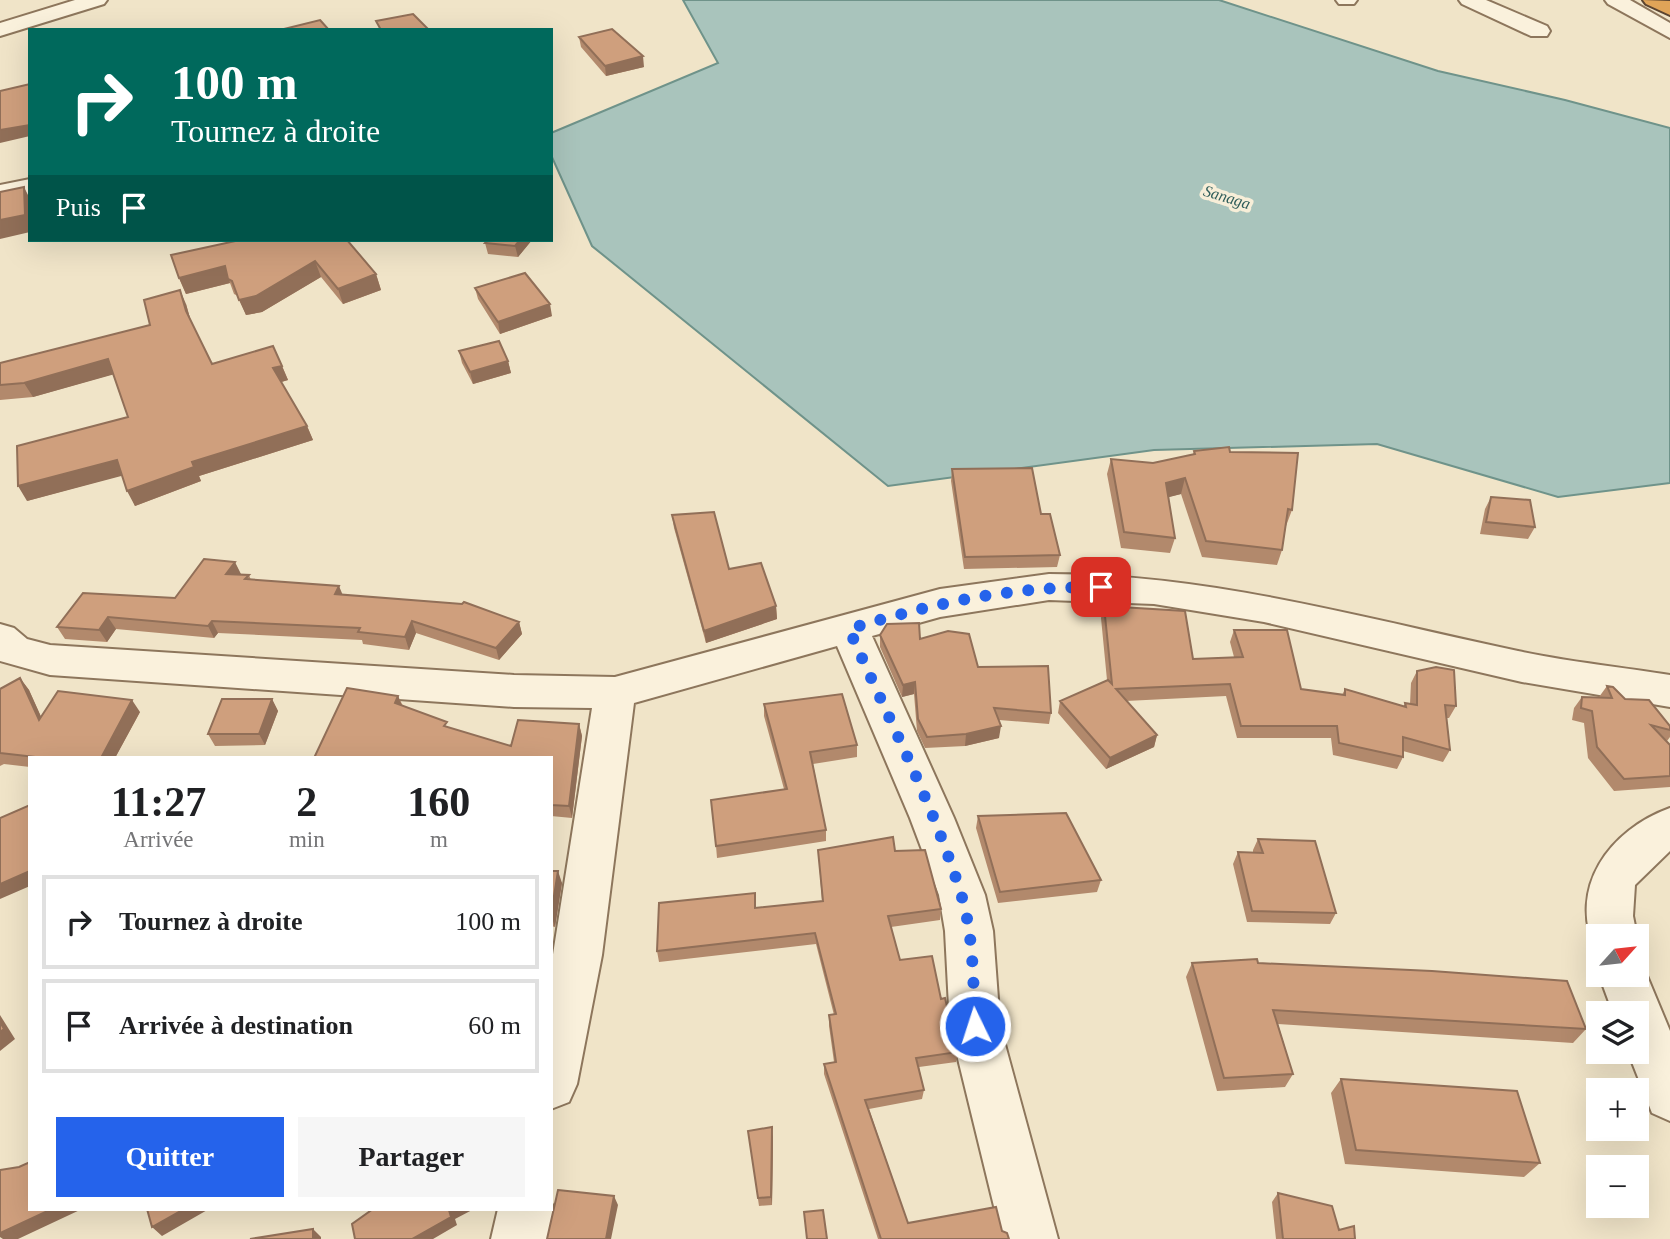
<!DOCTYPE html>
<html lang="fr">
<head>
<meta charset="utf-8">
<style>
	:root { --surface:#fff; --page:#f6f6f6; --text:#202124; --muted:#757577; --line:#e0e0e0; --accent:#2563eb }
	body { margin:0; font-family:Georgia,serif; background:var(--page); color:var(--text); height:100vh; display:flex; flex-direction:column; font-size:26px; white-space:nowrap }
	* { box-sizing:border-box; margin:0 }
	p { font-size:23px; color:var(--muted) }
	.icon { flex:none; width:38px; height:38px; fill:none; stroke:currentColor; stroke-width:2; stroke-linecap:round; stroke-linejoin:round }
	.map { position:relative; flex:1; overflow:hidden }
	.sheet { position:absolute; left:28px; top:756px; width:525px; height:455px; display:flex; flex-direction:column; background:var(--surface); border-radius:0px; box-shadow:0 7px 28px #0002 }
	.sheet>* { flex:none }
	.guide { position:absolute; left:28px; top:28px; width:525px; height:214px; border-radius:0px; box-shadow:0 7px 28px #0002; background:#00695c; color:#fff; overflow:hidden }
	.needle { width:46px; rotate:63deg }
	.tools { position:absolute; left:1586px; top:924px; display:grid; gap:14px }
	.tools a { display:grid; place-items:center; width:63px; height:63px; border-radius:0px; background:var(--surface); box-shadow:0 7px 28px #0002; font-size:35px }
	.pin { position:absolute; display:grid; place-items:center; width:60px; height:60px; color:#fff; margin:-30px; border-radius:14px; box-shadow:0 4px 10px #0006 }
	.me { position:absolute; width:77px; margin:-38px; rotate:356deg; stroke-linejoin:round; filter:drop-shadow(0 0 5px #0008) }
	.turn { display:flex; align-items:center; gap:24px; height:147px; padding:0 28px; font-size:32px }
	.turn .icon { width:91px; height:91px; stroke-width:2.5 }
	.turn b { display:block; font-size:49px; line-height:60px }
	.then { display:flex; align-items:center; height:66px; padding:0 28px; background:#0003; gap:14px; font-size:26px }
	.eta { display:flex; justify-content:space-evenly; align-items:center; height:119px; text-align:center }
	.eta b { font-size:42px; font-weight:800; line-height:49px }
	.action { display:flex; gap:14px; margin-top:auto; padding:14px 28px }
	.action a { flex:1; height:80px; border-radius:0px; background:var(--accent); color:#fff; font-size:28px; font-weight:800; line-height:80px; text-align:center }
	.action a+a { background:var(--page); color:var(--text) }
	ul { padding:0; list-style:none }
	li { display:flex; align-items:center; gap:21px; height:94px; margin:0 14px 10px; padding:0 14px; border:4px solid var(--line); border-radius:0px }
	li div { flex:1 }
	li b { display:block; font-size:26px }
	li em { font-style:normal }
	.map>svg:first-child { display:block }
	.water { fill:#a9c4bc; stroke:#6f938a; stroke-width:2 }
	.lines { fill:none; stroke-linecap:round; stroke-linejoin:round }
	.minor-casing { stroke:#8d765c; stroke-width:4 }
	.highway-casing { stroke:#5b4430; stroke-width:4 }
	.minor { fill:#faf1dc; fill-rule:evenodd }
	.highway { fill:#e0a458; fill-rule:evenodd }
	.wall { fill:#b2896c }
	.shaded-wall { fill:#916f58 }
	.building { fill:#cf9f7d; stroke:#916f58; stroke-width:2 }
	.route { stroke:#2563eb; stroke-width:12; stroke-dasharray:0 21.6 }
	.labels { text-anchor:middle; dominant-baseline:central; stroke-width:7; stroke-linejoin:round; paint-order:stroke }
	.far-water-label { font-size:16px; font-style:italic; fill:#2f5d5a; stroke:#f7eed8 }
</style>
</head>
<body>
<div class="map">
<svg width="1670" height="1239" viewBox="0 0 1670 1239">
	<rect width="100%" height="100%" fill="#f0e4c8"/>
	<path class="water" d="M683,0H1219L1438,71L1565,100L1670,128V483L1558,497L1377,444L1154,450L888,486L592,246L551,155V133L718,63Z"/>
	<g class="lines">
		<defs>
			<path id="minor" d="M75,0H107L104,4L0,36V23Z
				M1336,0H1357L1354,4H1339Z
				M1459,0H1486L1547,26L1550,31L1547,36H1531L1462,4Z
				M1605,0H1630L1670,23V38L1608,4Z
				M30,179V195L0,201V185Z
				M1049,574C1209,574 1363,618 1518,651C1568,662 1620,667 1670,675V707L1522,682L1264,622L1154,604L1049,600L940,617L872,636L954,818L985,895L993,931L1000,1026L1058,1239H1002L950,1026L945,931L939,895L910,818L837,646L634,703L602,955L577,1084L569,1102L551,1109V967L592,708L514,707L50,675L0,661V624L14,628L27,639L50,645L514,675L615,677L940,589Z
				M1670,808V851L1635,885L1633,916L1637,936L1636,937L1598,936L1596,951C1567,888 1609,830 1670,808Z
				M1636,958L1640,959L1670,1031V1121L1652,1113L1628,1052H1636V1013H1613L1599,975H1636Z
				M551,1203L554,1209L547,1239H491L498,1209H551Z"/>
			<path id="highway" d="M1643,0L1670,1V15L1646,4Z"/>
		</defs>
		<use href="#minor" class="minor-casing"/>
		<use href="#highway" class="highway-casing"/>
		<use href="#minor" class="minor"/>
		<use href="#highway" class="highway"/>
	</g>
	<path class="wall" d="M579,37L644,67L606,76L581,47Z
		M240,240L376,274L381,290L343,304L321,277L262,312L246,315L238,296L234,294L230,283L186,294L179,278Z
		M488,240H532L518,257L488,254L485,243Z
		M475,288L552,316L500,334L478,299Z
		M186,304L191,322L212,364L282,366L288,380L281,382L307,426L313,440L199,476L201,481L135,506L122,475L27,501L128,417L113,374L33,397L0,400V363L150,325Z
		M459,351L508,361L511,373L473,384L462,363Z
		M1194,451L1230,452L1292,510L1286,526L1282,550L1277,565L1202,557L1181,494L1168,497L1175,538L1170,553L1121,548L1107,474L1111,459L1153,463L1193,455Z
		M952,469L1041,514L1060,555L1057,567L964,569L951,481Z
		M1491,497L1535,527L1528,539L1480,534L1485,509Z
		M672,515L729,569L776,606L777,619L706,643L674,528Z
		M241,574L249,575L251,580L343,595L462,604L519,622L522,634L499,660L416,633L409,650L363,644L362,640L218,633L214,638L116,629L107,642L65,639L57,627L175,598Z
		M1104,606L1193,659L1234,657L1230,642L1234,630L1301,689L1342,695L1345,689L1404,706L1405,703L1410,704L1411,683L1417,671L1456,706L1449,718H1446L1450,750L1443,762L1403,751V757L1397,769L1333,755L1331,738H1237L1226,696L1126,701L1157,735L1154,747L1106,769L1058,713L1060,701L1107,680L1101,618Z
		M880,635L920,639L978,667L1051,713L1049,724L999,720V738L965,746L925,748L917,731L914,694L902,697L880,647Z
		M20,678L29,690L41,717L140,712L115,758H30V767L4,764L0,766V689Z
		M1607,686L1625,699L1670,726V737L1667,741L1670,745V787L1614,791L1588,758L1584,723L1572,720L1574,708L1582,697H1599Z
		M398,696L403,706L449,728L511,746L579,724L582,736L572,818L551,816V758H314Z
		M272,699L278,711L265,745L215,746L208,734Z
		M764,704L857,745V757L813,764L826,830V841L717,858L716,846L784,789L764,716Z
		M978,816L1101,880L1097,892L998,903L976,828Z
		M1258,839L1336,913L1330,924L1247,922L1233,864L1238,852L1253,853V850Z
		M818,850L895,851L941,909L940,920L891,927L900,960L941,999L958,1052L956,1062L919,1067L924,1090L922,1099L869,1109L908,1223L1002,1231L1009,1239H878L824,1074V1064L834,1062L829,1026V1015H834L816,944L659,962L657,951L756,908L822,901Z
		M551,871L562,883L555,927L551,926Z
		M1192,963H1258L1586,1029L1573,1043L1278,1024L1293,1074L1285,1087L1217,1091L1186,977Z
		M1341,1079L1540,1163L1524,1177L1345,1164L1331,1093Z
		M748,1131L773,1137L772,1205L759,1206Z
		M1278,1193L1339,1230L1355,1239H1276L1272,1202Z"/>
	<path class="shaded-wall" d="M643,56L644,67L606,76L605,66Z
		M30,125V136L0,143V130Z
		M24,187L30,199V232L0,239V220Z
		M520,240H532L518,257L515,246Z
		M315,261L321,277L262,312L246,315L239,300Z
		M225,266L230,283L186,294L179,278Z
		M376,274L381,290L343,304L338,289Z
		M180,290L186,304L192,325L186,311Z
		M550,304L552,316L500,334L498,322Z
		M108,359L115,374L33,397L24,383Z
		M508,361L511,373L473,384L470,372Z
		M282,366L288,380L278,383L273,368Z
		M307,426L313,440L199,476L201,481L135,506L127,491L192,462Z
		M117,460L125,475L27,501L18,486Z
		M1185,478L1181,494L1162,499L1166,483Z
		M235,562L241,574L232,586L226,574Z
		M339,586L344,598L335,594Z
		M776,606L777,619L706,643L704,631Z
		M108,617L116,629L107,642L99,630Z
		M212,621L218,633L214,638L208,626Z
		M412,621L416,633L409,650L405,637Z
		M519,622L522,634L499,660L496,648Z
		M20,678L29,690L48,732L39,720Z
		M915,682L914,694L902,697L903,685Z
		M398,696L403,708L395,703Z
		M272,699L278,711L265,745L259,734Z
		M132,700L140,712L115,758H101Z
		M579,724L582,736L572,818L569,806Z
		M1001,726L999,738L965,746L966,734Z
		M1157,735L1154,747L1106,769L1110,758Z
		M30,871V886L0,899V884Z
		M558,871L562,883L555,927L551,915Z
		M0,1015L15,1039L0,1051Z
		M772,1127L773,1137L772,1205L771,1197Z
		M614,1196L618,1205L611,1239H606Z
		M52,1209H82L18,1239H3L0,1237V1233Z
		M184,1209H209L162,1236L152,1227Z
		M451,1209H474L455,1219L457,1225L433,1239H412Z
		M313,1229L321,1237V1239H313Z"/>
	<path class="building" d="M413,14L429,30H381L376,21Z
		M320,20L329,30H281L284,29Z
		M612,29L643,56L605,66L579,37Z
		M30,84V125L0,130V91Z
		M24,187L25,215L0,220V192Z
		M240,240H347L376,274L338,289L315,261L256,296L239,300L232,281L228,279L225,266L179,278L171,255Z
		M488,240H520L515,246L485,243Z
		M525,273L550,304L498,322L475,288Z
		M180,290L186,311L212,364L273,346L282,366L273,368L307,426L192,462L194,467L127,491L117,460L18,486L17,446L128,417L108,359L24,383L0,385V363L150,325L144,300Z
		M499,341L508,361L470,372L459,351Z
		M1229,447L1230,452L1298,453L1292,510L1288,509L1282,550L1206,541L1185,478L1166,483L1175,538L1124,532L1111,459L1153,463L1195,454L1194,451Z
		M1032,468L1041,514H1050L1060,555L965,557L952,469Z
		M1491,497L1530,500L1535,527L1486,522Z
		M714,512L729,569L761,563L776,606L704,631L672,515Z
		M204,559L235,562L226,574L249,575L245,579L339,586L335,594L462,604L464,602L519,622L496,648L412,621L405,637L358,632L360,628L212,621L208,626L108,617L99,630L57,627L83,593L175,598Z
		M1104,606L1185,611L1193,659L1243,657L1234,630H1287L1301,689L1345,695V689L1406,707L1405,703L1417,705V671L1436,667L1454,670L1456,706L1445,705L1450,750L1403,737V757L1339,743L1337,726H1241L1230,684L1116,689L1157,735L1110,758L1060,701L1108,680L1112,684Z
		M919,623L920,639L948,631L969,634L978,667L1048,666L1051,713L994,708L1001,726L966,734L927,737L918,719L915,682L903,685L880,635L887,624Z
		M20,678L39,720L58,691L132,700L101,758H44L0,753V689Z
		M1607,686L1613,687L1625,699L1649,700L1670,726V730L1651,725L1670,745V776L1624,779L1597,747L1592,711L1581,708L1582,697L1612,698Z
		M347,688L398,696L395,703L447,722L444,726L511,746L518,720L579,724L569,806L551,805V758H314Z
		M842,694L857,745L810,752L826,830L716,846L711,800L787,789L764,704Z
		M222,699H272L259,734H208Z
		M30,805V871L0,884V818Z
		M1066,813L1101,880L1000,892L978,816Z
		M893,837L895,851L925,850L941,909L888,916L900,960L932,956L941,999L945,998L958,1052L916,1058L924,1090L865,1100L908,1223L996,1207L1002,1231L1007,1233L1009,1239H881L824,1064L836,1062L829,1015L836,1014L815,933L657,951L659,903L755,893V908L823,901L818,850Z
		M1258,839L1315,841L1336,913L1252,911L1238,852L1263,853Z
		M551,871H558L551,915Z
		M1257,959L1258,963L1432,971L1567,981L1586,1029L1273,1010L1293,1074L1224,1078L1192,963Z
		M0,1022L4,1029L0,1032Z
		M1341,1079L1517,1091L1540,1163L1356,1150Z
		M772,1127L771,1197L758,1198L748,1131Z
		M30,1162V1209H52L0,1233V1170L19,1167Z
		M558,1190L614,1196L606,1239H547Z
		M1278,1193L1332,1206L1339,1230L1354,1226L1355,1239H1283Z
		M147,1209H184L152,1227Z
		M373,1209H451L449,1210L451,1217L412,1239H355L352,1224Z
		M823,1210L827,1239H807L804,1212Z
		M313,1229V1239H250Z"/>
	<g class="lines">
		<path class="route" d="M975,1026C973,982 974,936 961,894C933,803 887,716 849,629C939,602 1007,587 1101,587"/>
	</g>
	<g class="labels">
		<g class="far-water-label">
			<text transform="translate(1227 197) rotate(17)">Sanaga</text>
		</g>
	</g>
</svg>
<div class="tools">
<a><svg class="needle" viewBox="-14 -14 28 28"><path d="M0-13l5 13h-10z" fill="#e53935"/><path d="M0 13l5-13h-10z" fill="#757577"/></svg></a>
<a><svg class="icon" aria-label="layers" viewBox="0 0 24 24"><path d="M12 4l9 5-9 5-9-5zM3 14l9 5 9-5"/></svg></a>
<a>+</a>
<a>−</a>
</div>
<div class="pin" style="left:1101px;top:587px;background:#d93025"><svg class="icon" aria-label="arrive" viewBox="0 0 24 24"><path d="M6 21V4h12l-3 4 3 4H6"/></svg></div>
<svg class="me" style="left:975px;top:1026px" viewBox="-20 -20 40 40"><circle r="17" fill="#2563eb" stroke="#fff" stroke-width="3"/><path d="M0-11L8 9 0 5-8 9z" fill="#fff"/></svg>
<div class="guide">
<div class="turn"><svg class="icon" aria-label="right" viewBox="0 0 24 24"><path d="M7 20v-9h11M14 6l5 5-5 5"/></svg><div><b>100 m</b>Tournez à droite</div></div>
<div class="then">Puis<svg class="icon" aria-label="arrive" viewBox="0 0 24 24"><path d="M6 21V4h12l-3 4 3 4H6"/></svg></div>
</div>
<section class="sheet">
<div class="eta">
<div><b>11:27</b><p>Arrivée</p></div>
<div><b>2</b><p>min</p></div>
<div><b>160</b><p>m</p></div>
</div>
<ul>
<li><svg class="icon" aria-label="right" viewBox="0 0 24 24"><path d="M7 20v-9h11M14 6l5 5-5 5"/></svg><div><b>Tournez à droite</b></div><em>100 m</em></li>
<li><svg class="icon" aria-label="arrive" viewBox="0 0 24 24"><path d="M6 21V4h12l-3 4 3 4H6"/></svg><div><b>Arrivée à destination</b></div><em>60 m</em></li>
</ul>
<div class="action"><a>Quitter</a><a>Partager</a></div>
</section>
</div>
</body>
</html>
